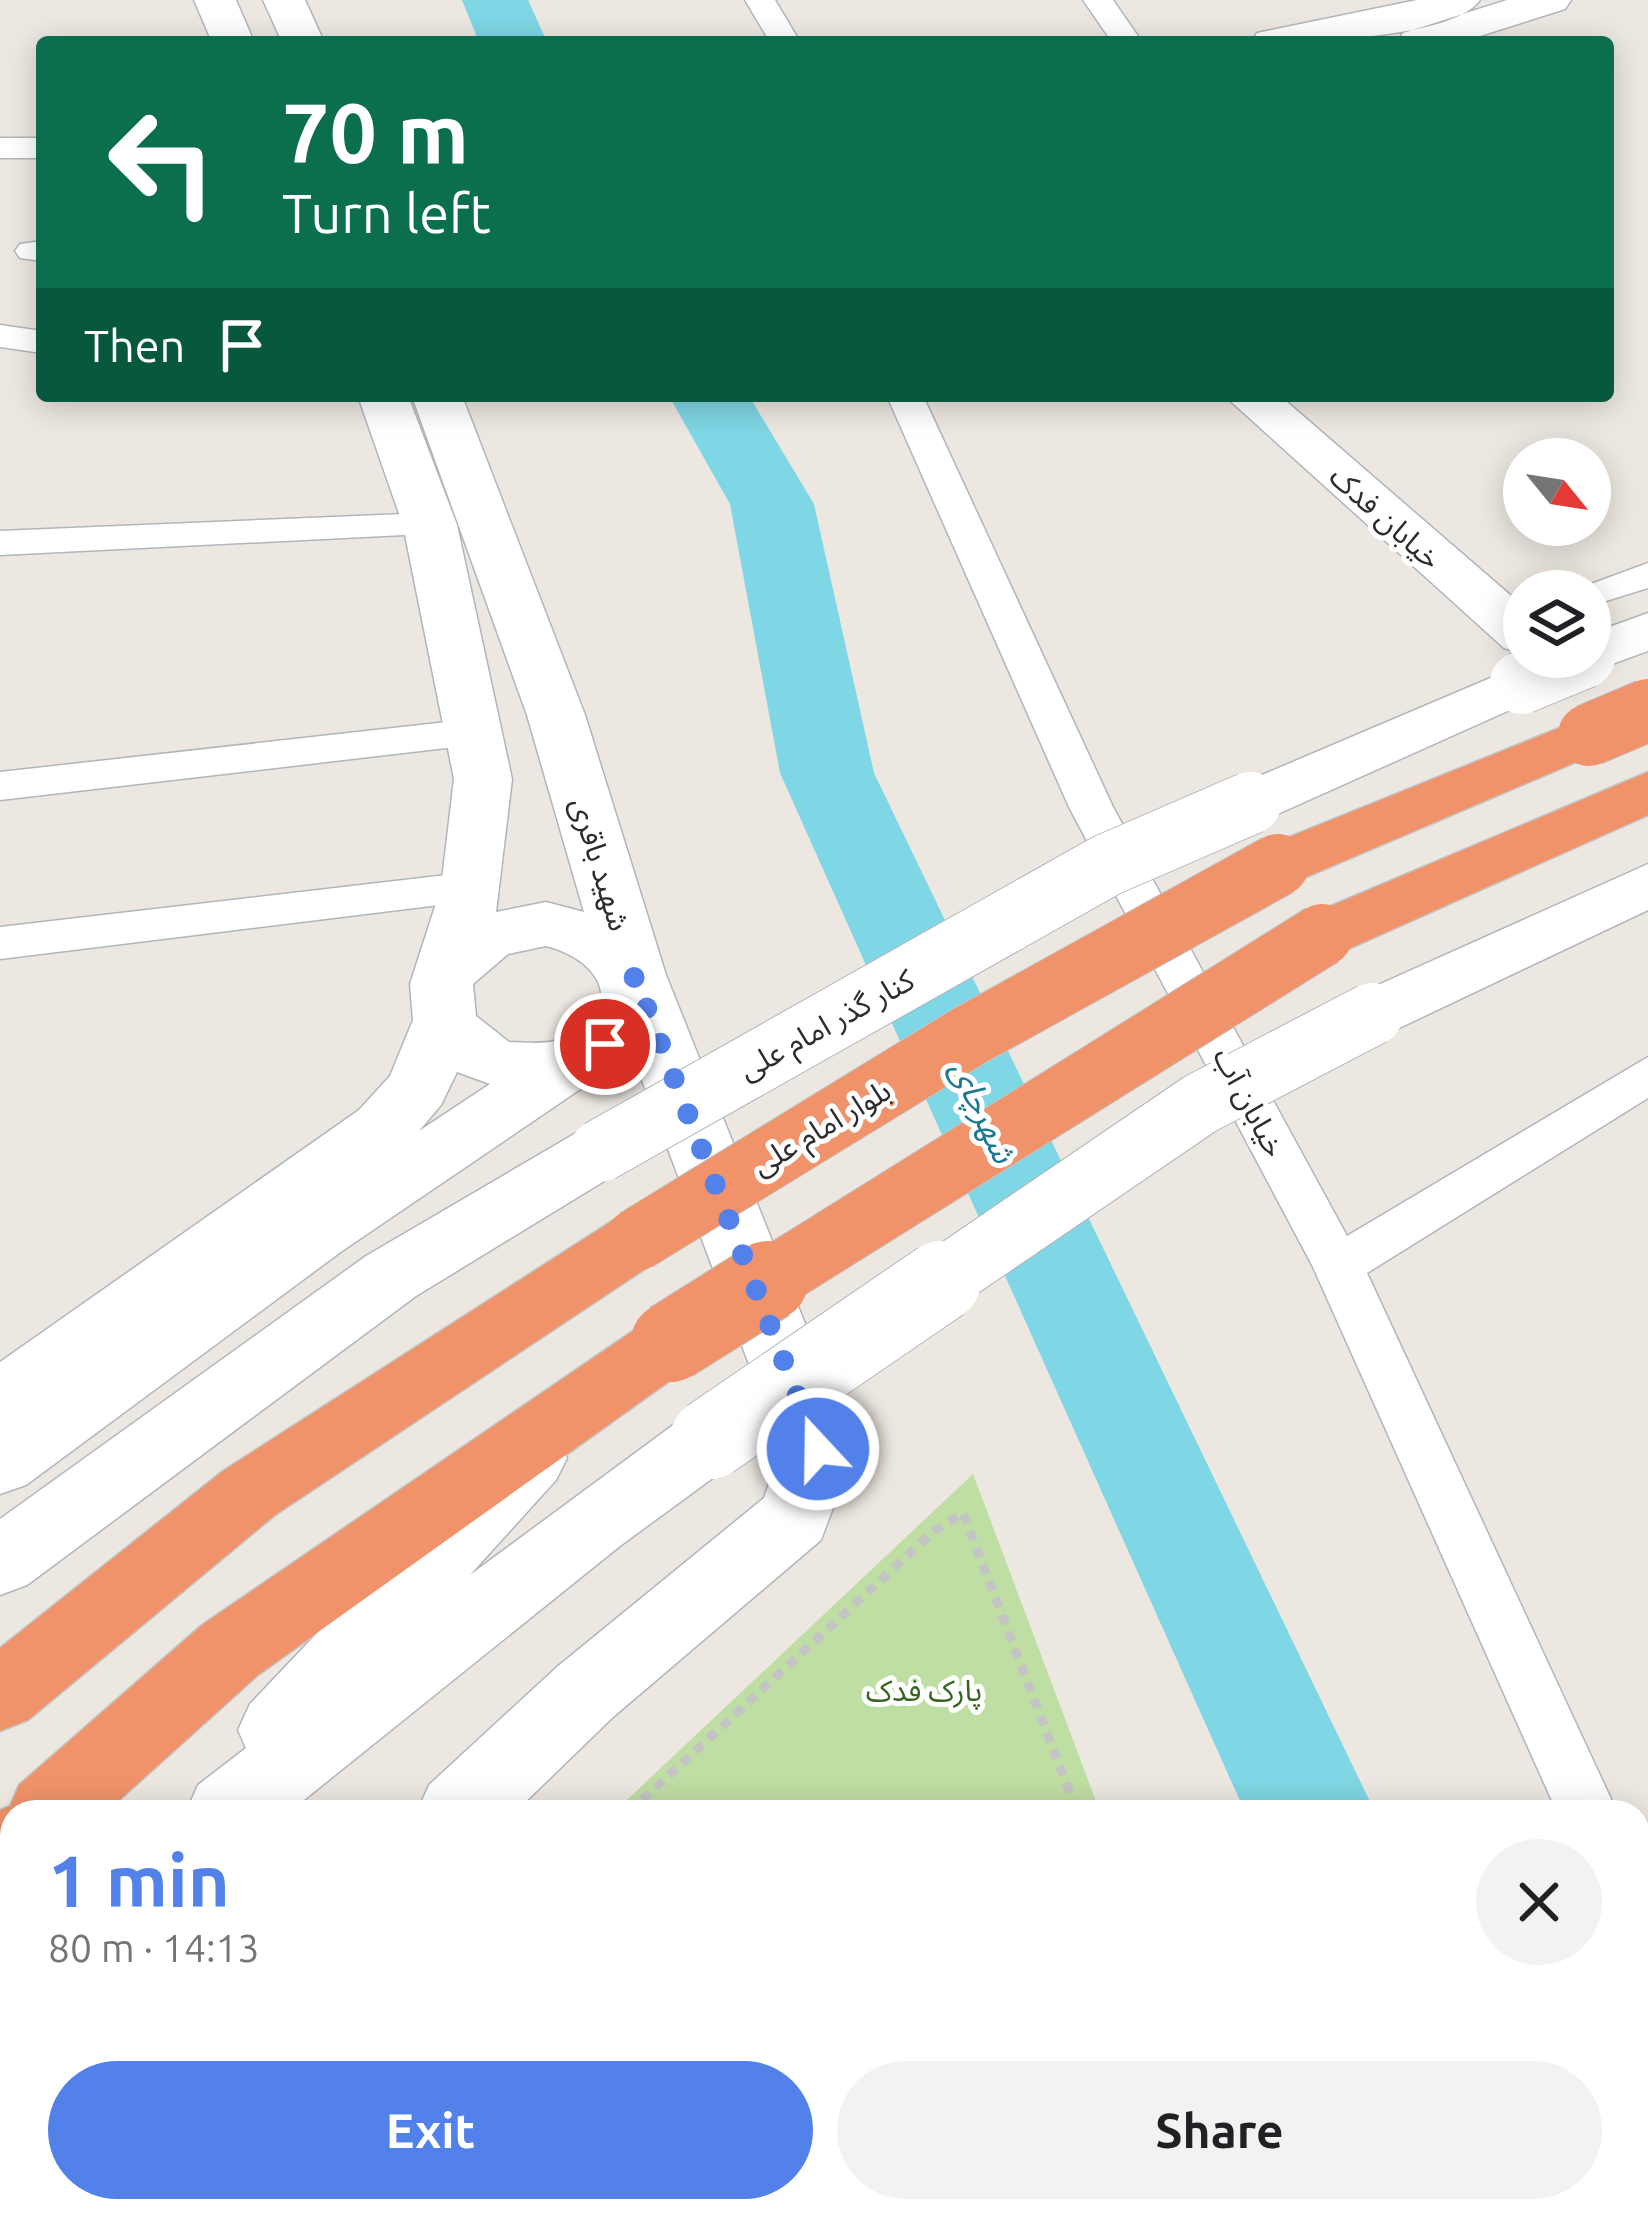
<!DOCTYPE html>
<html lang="en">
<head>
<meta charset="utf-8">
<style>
	:root { --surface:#fff; --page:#f2f2f2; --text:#202124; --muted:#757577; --accent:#5281ea }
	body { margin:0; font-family:Ubuntu,"Noto Sans Arabic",sans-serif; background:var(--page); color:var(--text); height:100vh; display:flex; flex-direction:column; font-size:45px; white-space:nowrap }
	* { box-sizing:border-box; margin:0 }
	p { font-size:39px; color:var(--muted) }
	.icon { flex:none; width:66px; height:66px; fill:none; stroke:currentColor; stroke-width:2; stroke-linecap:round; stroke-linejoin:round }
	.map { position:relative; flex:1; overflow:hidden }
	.details { position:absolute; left:0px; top:1800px; width:1650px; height:423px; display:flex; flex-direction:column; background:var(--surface); border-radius:36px 36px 0 0; box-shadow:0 6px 30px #0003 }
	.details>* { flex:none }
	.top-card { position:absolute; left:36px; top:36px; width:1578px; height:366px; border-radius:12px; box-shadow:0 6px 30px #0003; background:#0b6e4f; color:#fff; overflow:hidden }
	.needle { width:78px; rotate:120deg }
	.buttons { position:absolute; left:1503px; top:438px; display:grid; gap:24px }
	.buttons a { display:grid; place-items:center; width:108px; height:108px; border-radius:50%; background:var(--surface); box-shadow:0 6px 30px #0003; font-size:60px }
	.pin { position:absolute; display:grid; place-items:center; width:102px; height:102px; color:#fff; margin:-51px; border:6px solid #fff; border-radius:50%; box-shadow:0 3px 12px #0007 }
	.me { position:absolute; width:132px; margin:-66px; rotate:339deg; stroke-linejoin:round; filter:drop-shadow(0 0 9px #0008) }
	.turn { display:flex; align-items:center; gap:42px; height:252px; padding:0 48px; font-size:54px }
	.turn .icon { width:156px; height:156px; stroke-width:2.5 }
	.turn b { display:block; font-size:84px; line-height:102px }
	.then { display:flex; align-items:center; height:114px; padding:0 48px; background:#0003; gap:24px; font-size:45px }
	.round { display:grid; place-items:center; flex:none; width:126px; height:126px; border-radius:63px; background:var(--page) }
	.overview { display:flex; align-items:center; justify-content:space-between; height:204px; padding:0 48px }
	h1 { font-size:72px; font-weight:700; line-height:90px; color:var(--accent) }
	.primary-button { display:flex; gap:24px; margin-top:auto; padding:24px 48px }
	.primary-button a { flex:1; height:138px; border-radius:72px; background:var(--accent); color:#fff; font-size:48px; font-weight:700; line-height:138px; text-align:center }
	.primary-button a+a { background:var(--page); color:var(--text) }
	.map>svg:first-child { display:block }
	.green { fill:#bfdea3 }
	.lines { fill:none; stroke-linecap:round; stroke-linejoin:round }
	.river { fill:#7fd6e4; fill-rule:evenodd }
	.street-casing { stroke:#b1b5bc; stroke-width:3 }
	.secondary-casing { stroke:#b1b5bc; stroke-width:3 }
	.highway-casing { stroke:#c4c4c4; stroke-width:3 }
	.path { stroke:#c4c4c4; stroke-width:9; stroke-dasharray:10 8; stroke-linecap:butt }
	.street { fill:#fff; fill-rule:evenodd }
	.secondary { fill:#fff; fill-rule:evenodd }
	.highway { fill:#f0936a; fill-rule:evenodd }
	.secondary-bridge-far1-casing { stroke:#b1b5bc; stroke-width:64; stroke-linecap:butt }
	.secondary-bridge-casing { stroke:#b1b5bc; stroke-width:82; stroke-linecap:butt }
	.highway-bridge-far1-casing { stroke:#c4c4c4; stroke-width:64; stroke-linecap:butt }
	.highway-bridge-casing { stroke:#c4c4c4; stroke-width:82; stroke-linecap:butt }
	.secondary-bridge-far1 { stroke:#fff; stroke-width:62 }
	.secondary-bridge { stroke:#fff; stroke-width:80 }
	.highway-bridge-far1 { stroke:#f0936a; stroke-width:62 }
	.highway-bridge { stroke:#f0936a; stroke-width:80 }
	.route { stroke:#5281ea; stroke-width:21; stroke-dasharray:0 37.8 }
	.labels { text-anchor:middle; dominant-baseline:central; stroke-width:10; stroke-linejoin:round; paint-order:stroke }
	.street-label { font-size:30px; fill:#2d2d2d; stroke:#fff }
	.park-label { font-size:30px; fill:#386522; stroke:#fff }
	.water-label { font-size:33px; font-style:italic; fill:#1b7994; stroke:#fff }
</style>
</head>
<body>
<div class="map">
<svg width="1648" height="2222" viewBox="0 0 1648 2222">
	<rect width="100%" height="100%" fill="#ede7e1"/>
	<path class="green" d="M973,1474L1100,1812H614Z
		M191,2211H1203L1206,2222H179Z"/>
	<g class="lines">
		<path class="river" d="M462,0H528L547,42H479Z
			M669,396H749L814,504L874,773L1375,1812H1245L780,773L730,504Z
			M1358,2211H1502L1505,2222H1361Z"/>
		<defs>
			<path id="street" d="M745,0H775L800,42H770Z
				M1083,0H1113L1142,42H1112Z
				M0,138H42V158H0Z
				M42,241V261L20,258L15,251L20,244Z
				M0,325L42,331V353L0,347Z
				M887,396H923L1113,807L1347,1236L1648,1057V1098L1367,1273L1617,1812H1557L1313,1267L1069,807Z
				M430,513L449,525L444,533L0,555V531Z
				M1648,563V588L1590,606V591H1572Z
				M474,719L489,723L495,733L489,743L0,800V772Z
				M472,872L488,877L494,888L488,899L0,959V927Z
				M1638,1896L1648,1900V1977L1638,1973Z
				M1085,2211H1155L1160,2222H1090Z"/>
			<path id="secondary" d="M194,0H236L254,42H212Z
				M263,0H305L324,42H282Z
				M1417,0H1480C1452,40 1298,42 1251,42L1257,33Z
				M1507,0H1571L1565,9L1461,42H1397L1403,33Z
				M358,396H408L457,525L512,779L496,912L546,902L584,912L527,715L412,396H462L585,715L666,975L855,1449L821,1540L613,1717L515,1812H417L429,1785L557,1667L764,1498L781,1449L632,1054L342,1251L26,1485L0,1494V1362L359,1110L390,1076L413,1020L410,984L441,888L454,779L403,525ZM546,946C608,962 626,1016 558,1040C543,1045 525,1042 509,1042L476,1016L473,984L508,954ZM457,1072L490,1084L419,1131L441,1105Z
				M1225,396H1280L1524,607V654L1504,648Z
				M1648,613V651L1590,672L1570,667L1564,657H1590V634Z
				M1521,665L1541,670L1549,683L1541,696L1271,817L1250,823L1229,817L1220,803L1229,789Z
				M1648,864V910L1395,1030L1372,1037L1349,1030L1340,1014L1349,998Z
				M600,1125L624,1133L633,1151L624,1169L416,1296L27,1585L0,1595V1519L366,1256L576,1133Z
				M710,1408L736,1417L747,1439L736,1461L620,1546L289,1812H186L198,1785L246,1748L238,1730L250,1704L504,1436L530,1427L556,1436L567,1458L556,1480L470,1575L684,1417Z
				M12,1973V2066L0,2071V1978Z
				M12,2169V2211H65L61,2222H0V2174Z"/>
			<path id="highway" d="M1589,716L1609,722L1618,735L1609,748L1299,880L1278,886L1257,880L1248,865L1257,850Z
				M1648,772V815L1344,951L1322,957L1300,951L1291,935L1300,919Z
				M636,1213L660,1221L670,1240L660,1259L275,1515L28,1720L0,1731V1648L223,1471L612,1221Z
				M671,1313L696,1322L707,1342L696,1362L258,1675L106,1812H12V1888L0,1893V1810L10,1806L19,1785L202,1625L646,1322Z"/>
		</defs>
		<use href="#street" class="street-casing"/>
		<use href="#secondary" class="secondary-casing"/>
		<use href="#highway" class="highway-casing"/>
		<path class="path" d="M629,1812L934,1531L963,1513L1077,1812
			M439,2211L440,2222
			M1035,2211L1042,2222
			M211,2222L219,2211
			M912,2222L913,2211"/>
		<use href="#street" class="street"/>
		<use href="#secondary" class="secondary"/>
		<use href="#highway" class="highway"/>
		<defs>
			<path id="secondary-bridge-far1" d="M1521,683L1584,657
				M600,1151L1107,865L1250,803
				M936,1284L1200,1104L1372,1014"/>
			<path id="secondary-bridge" d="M710,1439L941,1281"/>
			<path id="highway-bridge-far1" d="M1589,735L1648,710
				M636,1240L969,1036L1278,865
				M763,1284L1322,935"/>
			<path id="highway-bridge" d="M671,1342L768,1281"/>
		</defs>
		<use href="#secondary-bridge-far1" class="secondary-bridge-far1-casing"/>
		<use href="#secondary-bridge" class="secondary-bridge-casing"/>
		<use href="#highway-bridge-far1" class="highway-bridge-far1-casing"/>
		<use href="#highway-bridge" class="highway-bridge-casing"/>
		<use href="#secondary-bridge-far1" class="secondary-bridge-far1"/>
		<use href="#secondary-bridge" class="secondary-bridge"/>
		<use href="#highway-bridge-far1" class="highway-bridge-far1"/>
		<use href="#highway-bridge" class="highway-bridge"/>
	</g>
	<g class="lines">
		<path class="route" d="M605,1044C627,1022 636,1007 634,975L818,1449"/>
	</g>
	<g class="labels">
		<g class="street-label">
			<text transform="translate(1386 517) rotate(42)">خیابان فدک</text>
			<text transform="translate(601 864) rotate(73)">شهید باقری</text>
			<text transform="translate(826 1024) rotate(-29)">کنار گذر امام علی</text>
			<text transform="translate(1250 1102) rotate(62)">خیابان آب</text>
			<text transform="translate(821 1127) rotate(-31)">بلوار امام علی</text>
		</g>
		<g class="park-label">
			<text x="924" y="1690">پارک فدک</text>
		</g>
		<g class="water-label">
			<text transform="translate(984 1111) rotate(65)">شهرچای</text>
		</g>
	</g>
</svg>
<div class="buttons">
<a><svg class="needle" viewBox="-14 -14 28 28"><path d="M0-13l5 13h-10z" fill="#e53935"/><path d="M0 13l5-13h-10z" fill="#757577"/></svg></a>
<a><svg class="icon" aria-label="layers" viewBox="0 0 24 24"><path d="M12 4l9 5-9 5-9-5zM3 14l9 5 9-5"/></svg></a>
</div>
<div class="pin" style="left:605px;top:1044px;background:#d93025"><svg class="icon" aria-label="arrive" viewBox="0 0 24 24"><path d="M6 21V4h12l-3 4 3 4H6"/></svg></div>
<svg class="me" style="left:818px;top:1449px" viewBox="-20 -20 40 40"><circle r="17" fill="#5281ea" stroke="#fff" stroke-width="3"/><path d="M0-11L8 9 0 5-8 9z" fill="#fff"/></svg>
<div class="top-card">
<div class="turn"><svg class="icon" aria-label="left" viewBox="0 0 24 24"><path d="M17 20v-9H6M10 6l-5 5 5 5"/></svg><div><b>70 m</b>Turn left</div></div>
<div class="then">Then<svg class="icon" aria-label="arrive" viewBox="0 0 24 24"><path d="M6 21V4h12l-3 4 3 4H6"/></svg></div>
</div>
<section class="details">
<div class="overview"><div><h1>1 min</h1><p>80 m · 14:13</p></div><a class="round"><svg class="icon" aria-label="close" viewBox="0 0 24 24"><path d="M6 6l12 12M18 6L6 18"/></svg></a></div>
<div class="primary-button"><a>Exit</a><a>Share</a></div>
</section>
</div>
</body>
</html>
